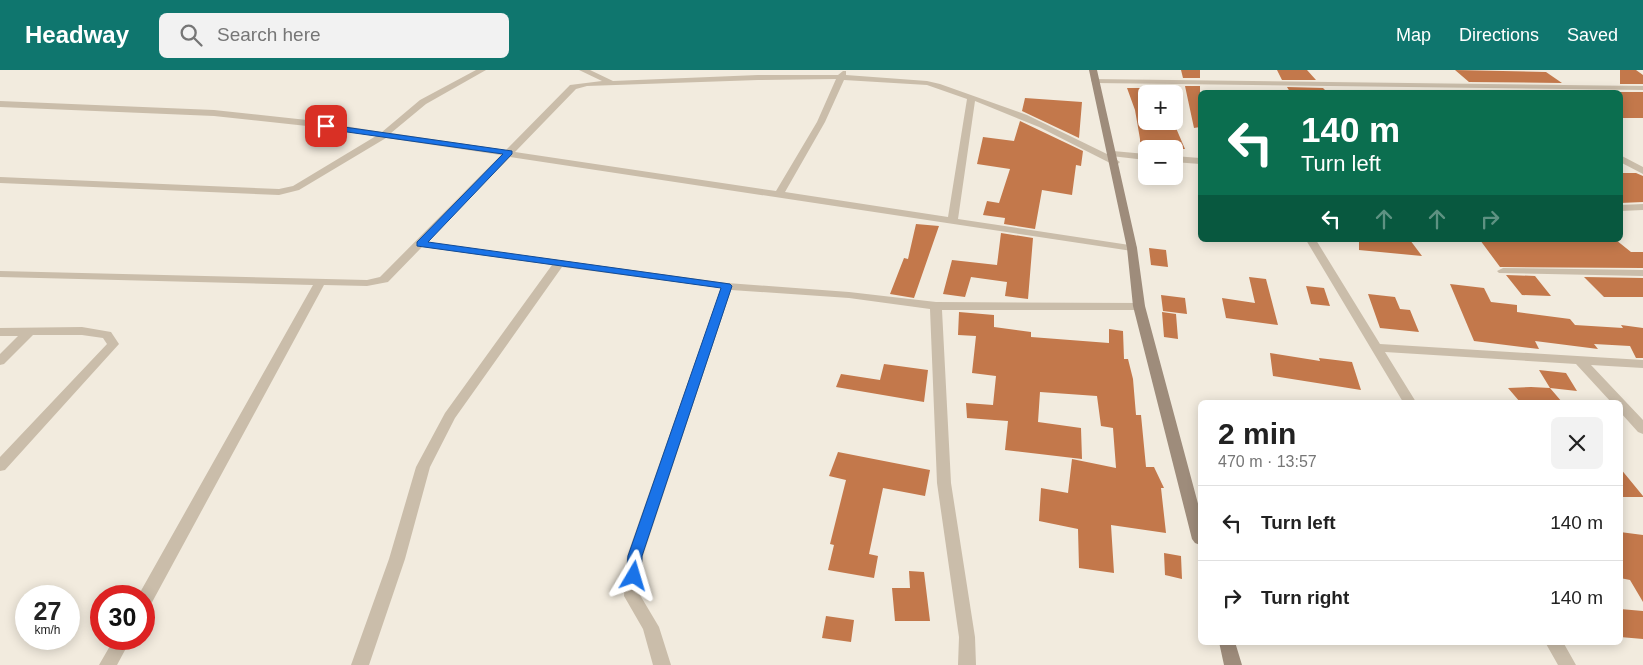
<!DOCTYPE html>
<html lang="en">
<head>
<meta charset="utf-8">
<style>
	:root { --surface:#fff; --page:#f2f2f2; --text:#222; --muted:#767676; --line:#e0e0e0; --accent:#0f766e }
	body { margin:0; font-family:Arial,sans-serif; background:var(--page); color:var(--text); height:100vh; display:flex; flex-direction:column; font-size:19px; white-space:nowrap }
	* { box-sizing:border-box; margin:0 }
	p { font-size:16px; color:var(--muted) }
	.icon { flex:none; width:28px; height:28px; fill:none; stroke:currentColor; stroke-width:2; stroke-linecap:round; stroke-linejoin:round }
	.map { position:relative; flex:1; overflow:hidden }
	.panel { position:absolute; left:1198px; top:330px; width:425px; height:245px; display:flex; flex-direction:column; background:var(--surface); border-radius:8px; box-shadow:0 2px 12px #0003 }
	.panel>* { flex:none }
	.banner { position:absolute; left:1198px; top:20px; width:425px; height:152px; border-radius:8px; box-shadow:0 2px 12px #0003; background:#0b6e4f; color:#fff; overflow:hidden }
	.tools { position:absolute; left:1138px; top:15px; display:grid; gap:10px }
	.tools a { display:grid; place-items:center; width:45px; height:45px; border-radius:8px; background:var(--surface); box-shadow:0 2px 12px #0003; font-size:25px }
	.speed { position:absolute; left:15px; top:515px; display:flex; gap:10px; font-size:25px; font-weight:700; text-align:center }
	.speed>* { display:grid; place-content:center; width:65px; height:65px; border-radius:50%; background:var(--surface); box-shadow:0 2px 12px #0003; line-height:1 }
	.speed small { font-size:12px; font-weight:400 }
	.speed .limit { border:8px solid #d22; background:#fff; color:#111 }
	.pin { position:absolute; display:grid; place-items:center; width:42px; height:42px; color:#fff; margin:-21px; border-radius:10px; box-shadow:0 2px 8px #0006 }
	.me { position:absolute; width:55px; margin:-28px; rotate:7deg; stroke-linejoin:round; filter:drop-shadow(0 0 4px #0008) }
	.turn { display:flex; align-items:center; gap:18px; height:105px; padding:0 20px; font-size:22px }
	.turn .icon { width:65px; height:65px; stroke-width:2.5 }
	.turn b { display:block; font-size:35px; line-height:42px }
	.lanes { display:flex; align-items:center; height:48px; padding:0 20px; background:#0003; justify-content:center; gap:25px; direction:ltr }
	.lanes .off { opacity:.35 }
	.round { display:grid; place-items:center; flex:none; width:52px; height:52px; border-radius:8px; background:var(--page) }
	.overview { display:flex; align-items:center; justify-content:space-between; height:85px; padding:0 20px }
	h1 { font-size:30px; font-weight:800; line-height:38px }
	ul { padding:0; list-style:none }
	li { display:flex; align-items:center; gap:15px; height:75px; padding:0 20px; border-top:1px solid var(--line) }
	li div { flex:1 }
	li b { display:block; font-size:19px }
	li em { font-style:normal }
	header { display:flex; align-items:center; gap:30px; box-sizing:border-box; height:70px; padding:0 25px; background:var(--accent); color:#fff }
	header strong { font-size:24px }
	nav { display:flex; gap:28px; margin-inline-start:auto; font-size:18px }
	.search { width:350px; height:45px; background:var(--page); display:flex; align-items:center; gap:12px; box-sizing:border-box; padding:0 18px; border-radius:8px; color:var(--muted); font-size:19px }
	.map>svg:first-child { display:block }
	.building { fill:#c3784b }
	.lines { fill:none; stroke-linecap:round; stroke-linejoin:round }
	.street { fill:#cabdaa; fill-rule:evenodd }
	.secondary { fill:#9e8c7b; fill-rule:evenodd }
	.route { fill:#1a73e8; stroke:#114b97 }
</style>
</head>
<body>
<header>
<strong>Headway</strong>
<div class="search"><svg class="icon" aria-label="search" viewBox="0 0 24 24"><circle cx="10" cy="10" r="6"/><path d="M15 15l6 6"/></svg>Search here</div>
<nav><a>Map</a><a>Directions</a><a>Saved</a></nav>
</header>
<div class="map">
<svg width="1643" height="595" viewBox="0 0 1643 595">
	<rect width="100%" height="100%" fill="#f2ebde"/>
	<path class="building" d="M1181,0H1200V8H1183Z
		M1277,0H1307L1316,10H1282Z
		M1455,0L1546,2L1562,13L1469,12Z
		M1620,0H1636L1643,5V14H1620Z
		M1185,16H1200V57L1194,58Z
		M1287,17L1323,18L1327,22H1290Z
		M1127,18H1159L1162,24H1146V51H1173L1185,79H1140V69L1135,40Z
		M1478,20L1572,21L1574,22H1481Z
		M1620,22H1643V48H1620Z
		M1025,28L1082,32L1079,68L1022,41Z
		M1020,51L1083,81L1081,96L1076,95L1072,125L1042,120L1035,159L1004,154L1005,148L983,145L987,131L999,133L1010,99L977,94L983,67L1014,71Z
		M1620,103H1636L1643,106V132L1620,133Z
		M916,154L939,156L914,228L890,224L904,188L908,189Z
		M1001,163L1033,168L1028,229L1005,226L1007,212L971,207L965,227L943,224L952,190L997,195Z
		M1359,170H1410L1422,186L1359,180Z
		M1480,170H1616L1631,182H1643V198L1500,197Z
		M1149,178L1166,180L1168,197L1151,195Z
		M1506,205L1535,206L1551,226L1522,225Z
		M1249,207L1266,209L1278,255L1226,248L1222,228L1255,233Z
		M1584,207L1643,208V227H1604Z
		M1450,214L1484,218L1491,232L1517,235V242L1570,249L1575,255L1623,258L1621,255L1643,258V288H1636L1630,276L1594,274L1598,279L1535,271L1539,279L1474,271Z
		M1306,216L1324,218L1330,236L1311,234Z
		M1368,224L1395,227L1400,239L1410,240L1419,262L1380,258Z
		M1161,225L1185,228L1187,244L1163,241Z
		M959,242L994,245V257L1031,262V267L1109,273V259L1123,261L1124,289H1128L1133,309L1136,345H1141L1146,397H1154L1164,418H1161L1166,463L1111,455L1114,503L1079,498L1078,459L1039,451L1041,418L1068,423L1072,389L1116,398L1113,358L1101,356L1097,326L1040,322L1038,352L1081,358L1082,389L1005,380L1008,351L967,348L966,333L993,335L996,306L972,303L976,266L958,265Z
		M1162,242L1176,244L1178,269L1164,267Z
		M1270,283L1320,291L1319,288L1352,292L1361,320L1273,306Z
		M884,294L928,300L924,332L836,317L841,304L880,310Z
		M1539,300L1566,303L1577,321L1550,318Z
		M1531,317L1550,318L1562,332H1520L1508,318Z
		M838,382L930,400L925,426L883,418L869,484L878,486L874,508L828,500L834,475L830,474L846,410L829,406Z
		M1620,398L1643,426V427H1620Z
		M1620,462L1643,465V532L1630,510L1620,508Z
		M1164,483L1181,486L1182,509L1165,505Z
		M909,501L924,502L930,551H895L892,518H910Z
		M1620,539L1643,541V569L1620,567Z
		M826,546L854,550L851,572L822,568Z"/>
	<g class="lines">
		<path class="street" d="M476,0H486L426,34L391,63L506,80L570,15L602,11L579,0H590L613,11L758,5H838L843,1H846V5L927,11L940,14L1027,45L1109,85L1110,82L1113,81L1146,84V90L1111,86L1120,92L1118,94H1112L1039,57L975,31L958,149L1136,176L1137,178L1132,181L510,87L427,172L727,213L849,222L936,232L1143,233L1145,236L1143,239L1139,240H942L951,413L975,567L976,595H958L959,567L937,413L930,239L849,228L731,220L643,486L640,525L659,557L671,595H653L643,559L624,526L627,486L721,218L562,197L455,348L430,397L405,489L369,595H351L389,489L416,397L445,343L552,195L422,177L388,212L367,216L324,215L150,536L144,538V526H138L313,215L0,207V201L367,210L380,207L501,85L386,68L299,120L279,125L0,113V107L279,119L293,116L376,66L307,56L214,46L0,37V31L214,40L307,50L382,62L420,30ZM836,9L817,52L776,121L515,82L576,19L587,16L758,10ZM844,10L927,15L967,29L948,147L785,122L825,52Z
			M1092,9L1643,16V20L1095,13L1091,11Z
			M1620,85L1643,97V104L1620,92Z
			M1174,86L1200,88V94L1174,92Z
			M1643,134V140L1620,141V135Z
			M1306,170H1316L1380,274L1643,290V298L1591,295L1643,350V364L1638,362L1620,342V332H1611L1576,294L1385,282L1416,332H1403Z
			M1503,198L1643,200V206L1499,203L1497,201Z
			M82,257L111,262L119,274L5,400L0,401V387L107,274L103,268L82,265H33L4,294L0,295V284L18,266H0V258Z
			M114,569H131L117,595H99Z
			M1545,572H1563L1576,595H1558Z"/>
		<path class="secondary" d="M1089,0H1097L1137,178L1145,236L1200,441V475L1195,473L1192,469L1133,236L1127,178Z
			M1219,572H1235L1242,595H1224Z"/>
	</g>
	<path class="route" d="M323,54L512,81V84L428,172L730,214L732,216L642,486L641,506L639,510L634,512L628,510L626,506L628,486L721,218L417,176V172L503,84L326,59L322,56Z"/>
</svg>
<div class="tools">
<a>+</a>
<a>−</a>
</div>
<div class="speed"><div>27<small>km/h</small></div><div class="limit">30</div></div>
<div class="pin" style="left:326px;top:56px;background:#d93025"><svg class="icon" aria-label="arrive" viewBox="0 0 24 24"><path d="M6 21V4h12l-3 4 3 4H6"/></svg></div>
<svg class="me" style="left:634px;top:506px" viewBox="-20 -20 40 40"><path d="M0-17L14 15 0 8-14 15z" fill="#1a73e8" stroke="#fff" stroke-width="4"/></svg>
<div class="banner">
<div class="turn"><svg class="icon" aria-label="left" viewBox="0 0 24 24"><path d="M17 20v-9H6M10 6l-5 5 5 5"/></svg><div><b>140 m</b>Turn left</div></div>
<div class="lanes"><svg class="icon" aria-label="left" viewBox="0 0 24 24"><path d="M17 20v-9H6M10 6l-5 5 5 5"/></svg><svg class="icon off" aria-label="ahead" viewBox="0 0 24 24"><path d="M12 20V5M6 11l6-6 6 6"/></svg><svg class="icon off" aria-label="ahead" viewBox="0 0 24 24"><path d="M12 20V5M6 11l6-6 6 6"/></svg><svg class="icon off" aria-label="right" viewBox="0 0 24 24"><path d="M7 20v-9h11M14 6l5 5-5 5"/></svg></div>
</div>
<section class="panel">
<div class="overview"><div><h1>2 min</h1><p>470 m · 13:57</p></div><a class="round"><svg class="icon" aria-label="close" viewBox="0 0 24 24"><path d="M6 6l12 12M18 6L6 18"/></svg></a></div>
<ul>
<li><svg class="icon" aria-label="left" viewBox="0 0 24 24"><path d="M17 20v-9H6M10 6l-5 5 5 5"/></svg><div><b>Turn left</b></div><em>140 m</em></li>
<li><svg class="icon" aria-label="right" viewBox="0 0 24 24"><path d="M7 20v-9h11M14 6l5 5-5 5"/></svg><div><b>Turn right</b></div><em>140 m</em></li>
</ul>
</section>
</div>
</body>
</html>
